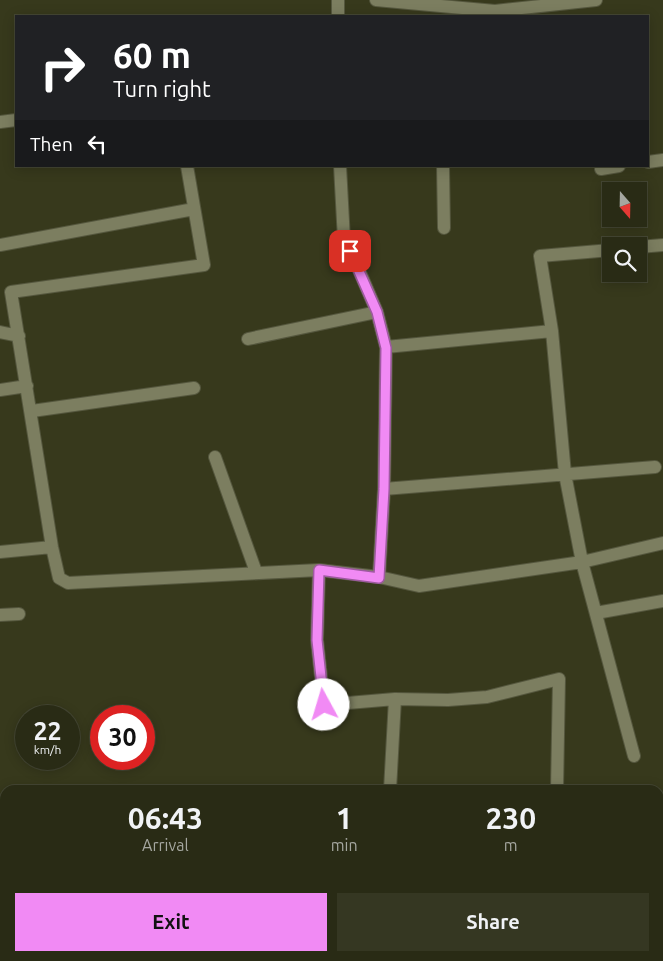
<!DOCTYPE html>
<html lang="en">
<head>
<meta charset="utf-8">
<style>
	:root { --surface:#292b15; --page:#353722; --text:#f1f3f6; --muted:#a5a7a0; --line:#454734; --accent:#f18af4 }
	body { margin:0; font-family:Ubuntu,sans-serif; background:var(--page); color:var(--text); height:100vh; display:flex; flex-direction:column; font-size:19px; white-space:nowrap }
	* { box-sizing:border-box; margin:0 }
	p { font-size:16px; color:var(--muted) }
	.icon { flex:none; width:28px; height:28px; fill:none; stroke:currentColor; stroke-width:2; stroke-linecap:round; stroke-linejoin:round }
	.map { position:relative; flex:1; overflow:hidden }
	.details { position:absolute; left:0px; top:785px; width:664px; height:176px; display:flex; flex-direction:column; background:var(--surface); border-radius:15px 15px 0 0; box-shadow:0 2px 12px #0003,0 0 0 1px var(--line) }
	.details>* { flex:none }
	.top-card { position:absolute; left:15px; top:15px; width:634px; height:152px; border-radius:0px; box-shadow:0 2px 12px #0003,0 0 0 1px var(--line); background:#202124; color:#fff; overflow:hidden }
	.needle { width:32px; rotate:160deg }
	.buttons { position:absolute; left:602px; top:182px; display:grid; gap:10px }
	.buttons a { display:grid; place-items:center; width:45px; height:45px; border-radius:0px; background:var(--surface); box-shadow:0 2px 12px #0003,0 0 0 1px var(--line); font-size:25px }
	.speed { position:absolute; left:15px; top:705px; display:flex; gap:10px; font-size:25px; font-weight:700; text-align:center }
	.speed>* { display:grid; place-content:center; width:65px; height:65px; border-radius:50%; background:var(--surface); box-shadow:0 2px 12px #0003,0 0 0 1px var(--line); line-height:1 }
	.speed small { font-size:12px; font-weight:400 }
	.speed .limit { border:8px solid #d22; background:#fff; color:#111 }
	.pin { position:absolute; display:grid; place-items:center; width:42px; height:42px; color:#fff; margin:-21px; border-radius:10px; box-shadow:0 2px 8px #0006 }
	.me { position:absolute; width:55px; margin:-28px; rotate:354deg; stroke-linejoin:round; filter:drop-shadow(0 0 4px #0008) }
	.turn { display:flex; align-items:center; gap:18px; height:105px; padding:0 15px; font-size:22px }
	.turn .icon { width:65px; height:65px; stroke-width:2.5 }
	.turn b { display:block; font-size:35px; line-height:42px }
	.then { display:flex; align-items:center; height:48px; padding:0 15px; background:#0003; gap:10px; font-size:19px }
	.eta { display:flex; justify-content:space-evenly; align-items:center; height:85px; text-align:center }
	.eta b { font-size:30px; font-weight:700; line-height:35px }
	.cta { display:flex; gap:10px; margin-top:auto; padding:10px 15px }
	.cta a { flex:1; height:58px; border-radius:0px; background:var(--accent); color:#111; font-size:20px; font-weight:700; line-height:58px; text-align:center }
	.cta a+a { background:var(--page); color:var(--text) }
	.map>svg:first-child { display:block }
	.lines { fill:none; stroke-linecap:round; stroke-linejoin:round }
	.minor-casing { stroke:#55573e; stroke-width:14 }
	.minor { stroke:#7c7e60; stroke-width:12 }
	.route-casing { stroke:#9d5a9f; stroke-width:12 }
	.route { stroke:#f18af4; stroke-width:9 }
</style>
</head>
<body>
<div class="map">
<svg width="663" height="961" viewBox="0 0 663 961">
	<rect width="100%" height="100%" fill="#37391c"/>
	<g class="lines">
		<defs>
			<path id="minor" d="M376,0L495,11L596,0
				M338,16V0
				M0,122L16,120
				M648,162L663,160
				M187,166L204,265L11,292L52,547L59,578L68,583L319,570L379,577L419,586L582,562L663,543
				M340,166L344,240L355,261L377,312L386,347L384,489L379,577
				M443,166L444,228
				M601,169L619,166
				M0,245L194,209
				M639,247L663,245
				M611,250L540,256L552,331L565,474L582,562L634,756
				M0,332L19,336
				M248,339L377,312
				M386,347L552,331
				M0,390L27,386
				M32,411L194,388
				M215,457L256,572
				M384,489L655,467
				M0,552L52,547
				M319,570L317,640L324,705L395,699L390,790
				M596,613L663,601
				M0,615L19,614
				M395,699L448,700L487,697L559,679L557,790
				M659,829H663
				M659,927H663
				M378,961L379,956
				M551,961V956"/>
		</defs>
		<use href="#minor" class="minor-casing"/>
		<use href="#minor" class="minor"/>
	</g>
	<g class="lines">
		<defs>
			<path id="route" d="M324,705L317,640L319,570L379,578L384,489L386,348L377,312L350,251"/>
		</defs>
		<use href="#route" class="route-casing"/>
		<use href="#route" class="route"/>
	</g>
</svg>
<div class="buttons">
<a><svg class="needle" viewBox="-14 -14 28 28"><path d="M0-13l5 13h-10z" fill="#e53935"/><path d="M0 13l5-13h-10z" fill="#a5a7a0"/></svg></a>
<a><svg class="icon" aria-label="search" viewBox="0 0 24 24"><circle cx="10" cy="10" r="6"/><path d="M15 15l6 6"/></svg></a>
</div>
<div class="speed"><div>22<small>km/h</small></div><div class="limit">30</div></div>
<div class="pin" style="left:350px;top:251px;background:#d93025"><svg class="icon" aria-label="arrive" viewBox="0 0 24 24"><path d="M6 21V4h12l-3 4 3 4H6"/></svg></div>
<svg class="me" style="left:324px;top:705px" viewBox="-20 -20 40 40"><circle r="19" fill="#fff"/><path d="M0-13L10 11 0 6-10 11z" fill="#f18af4"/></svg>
<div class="top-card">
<div class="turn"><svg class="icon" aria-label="right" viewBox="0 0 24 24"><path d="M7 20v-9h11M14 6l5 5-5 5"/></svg><div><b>60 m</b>Turn right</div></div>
<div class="then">Then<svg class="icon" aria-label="left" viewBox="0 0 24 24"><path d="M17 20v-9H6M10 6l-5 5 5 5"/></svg></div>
</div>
<section class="details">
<div class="eta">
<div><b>06:43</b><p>Arrival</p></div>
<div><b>1</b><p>min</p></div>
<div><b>230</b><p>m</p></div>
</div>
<div class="cta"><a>Exit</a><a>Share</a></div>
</section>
</div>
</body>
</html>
